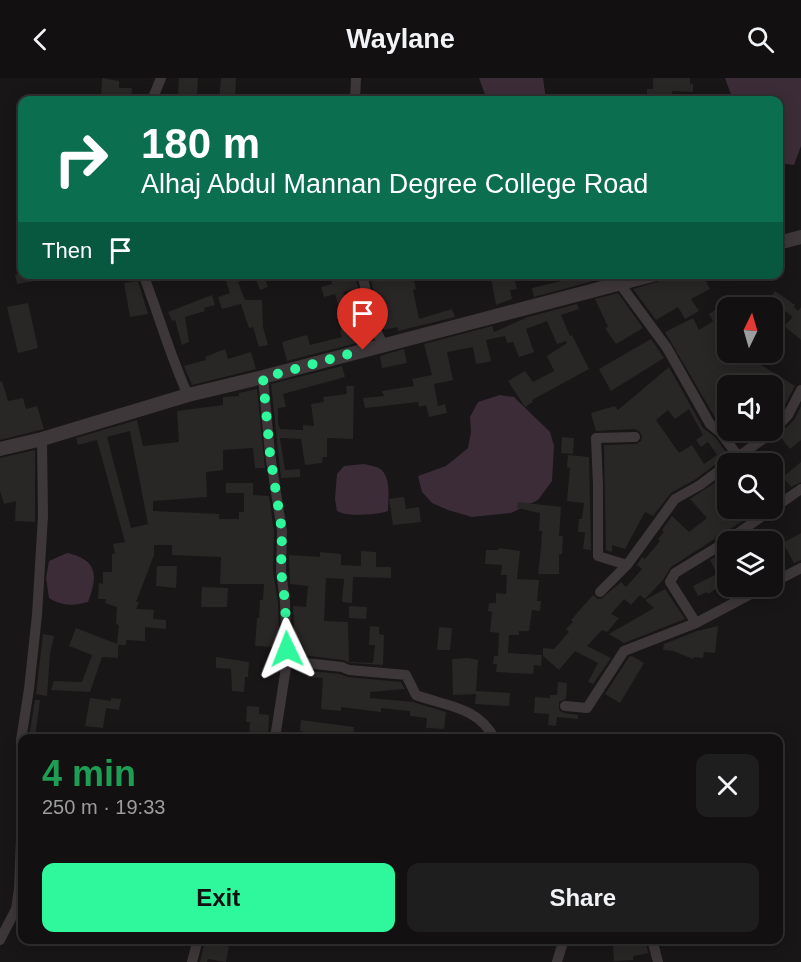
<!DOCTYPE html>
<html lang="en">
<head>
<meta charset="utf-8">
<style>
	:root { --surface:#121010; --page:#1f1e1e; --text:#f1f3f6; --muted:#9c9d9f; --line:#313030; --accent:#2ff79c }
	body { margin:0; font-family:Helvetica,sans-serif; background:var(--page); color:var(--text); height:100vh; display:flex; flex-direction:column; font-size:22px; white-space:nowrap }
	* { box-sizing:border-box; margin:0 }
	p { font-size:20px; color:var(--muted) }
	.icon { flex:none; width:33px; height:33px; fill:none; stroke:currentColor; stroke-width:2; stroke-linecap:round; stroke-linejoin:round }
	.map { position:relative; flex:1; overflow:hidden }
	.sheet { position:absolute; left:18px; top:656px; width:765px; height:210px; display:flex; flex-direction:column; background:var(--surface); border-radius:12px; box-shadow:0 3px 15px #0003,0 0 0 2px var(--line) }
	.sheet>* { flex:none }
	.hud { position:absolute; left:18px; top:18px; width:765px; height:183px; border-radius:12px; box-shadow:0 3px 15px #0003,0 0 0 2px var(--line); background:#0b6e4f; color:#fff; overflow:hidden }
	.needle { width:39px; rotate:5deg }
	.tools { position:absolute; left:717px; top:219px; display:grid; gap:12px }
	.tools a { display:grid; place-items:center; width:66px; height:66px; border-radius:12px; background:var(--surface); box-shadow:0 3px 15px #0003,0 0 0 2px var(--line); font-size:30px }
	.pin { position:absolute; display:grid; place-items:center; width:51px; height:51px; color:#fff; margin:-62px -26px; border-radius:50% 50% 50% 0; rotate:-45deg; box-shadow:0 0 6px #0007 }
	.pin .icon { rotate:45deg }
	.me { position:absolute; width:66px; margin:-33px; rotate:358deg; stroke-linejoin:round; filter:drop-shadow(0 0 4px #0008) }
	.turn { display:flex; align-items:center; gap:21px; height:126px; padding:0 24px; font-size:27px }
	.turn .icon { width:78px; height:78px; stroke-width:2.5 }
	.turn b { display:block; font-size:42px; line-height:51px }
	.then { display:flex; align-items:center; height:57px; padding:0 24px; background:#0003; gap:12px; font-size:22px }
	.round { display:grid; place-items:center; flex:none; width:63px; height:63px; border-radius:12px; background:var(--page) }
	.overview { display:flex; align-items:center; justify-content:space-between; height:102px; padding:0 24px }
	h1 { font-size:36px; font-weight:600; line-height:45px; color:#1e9e55 }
	.button { display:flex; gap:12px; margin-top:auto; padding:12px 24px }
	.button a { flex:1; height:69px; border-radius:12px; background:var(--accent); color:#111; font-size:24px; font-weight:600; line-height:69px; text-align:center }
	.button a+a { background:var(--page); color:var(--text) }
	header { display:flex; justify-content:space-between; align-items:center; height:78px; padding:0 24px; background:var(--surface); font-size:27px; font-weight:600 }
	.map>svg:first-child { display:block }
	.water { fill:#3c2c37 }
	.building { fill:#292626; fill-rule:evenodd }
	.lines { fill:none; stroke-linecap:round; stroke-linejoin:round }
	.minor { stroke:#3d3739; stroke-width:10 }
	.tertiary { stroke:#3d3739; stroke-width:14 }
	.route { stroke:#2ff79c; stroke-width:10; stroke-dasharray:0 18 }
</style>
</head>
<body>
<header><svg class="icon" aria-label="back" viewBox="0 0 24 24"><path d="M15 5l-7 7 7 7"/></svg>Waylane<svg class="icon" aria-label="search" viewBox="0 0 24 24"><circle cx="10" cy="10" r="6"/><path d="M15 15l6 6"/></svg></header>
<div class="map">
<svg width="801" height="884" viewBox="0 0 801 884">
	<rect width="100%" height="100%" fill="#181616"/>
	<path class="water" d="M479,0H543L546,22H487Z
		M725,0H801V68L794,87L779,85L778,22H733Z
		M500,317L514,319L550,354L554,368L552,403L538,422L511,435L472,439L448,432L432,425L422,414L418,398L446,388L468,370L471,354L470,339L478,324Z
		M364,386C368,387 375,388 379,390C392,398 388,421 388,433C382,436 353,438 347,436C343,436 340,434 337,433L335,421L337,396L344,388Z
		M67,475C98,482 98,497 88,524C73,528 62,528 49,520L46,500L49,483Z"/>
	<path class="building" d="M102,0L119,3V10H132L131,22H101Z
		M179,0H198L197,17H178Z
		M221,0H236L235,22H219Z
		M653,0H690V6H693V14L672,13L671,22H647V11H653Z
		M15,196H46L47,201L17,206Z
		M229,196H263L268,209L260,212L255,199L238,204L245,222H262L263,249L268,267L259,269L253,249L249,250L241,226L222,231L218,219L230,215L226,203L231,201Z
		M330,196H355L358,210L343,214L348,230L359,226L367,255L362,256L364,263L287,283L282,264L307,257L310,267L342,259L340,252L345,250L335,216L324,219L321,209L332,206Z
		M382,196H412L416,211L413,212L419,241L452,231L455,239L398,253L397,249L384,252L370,199Z
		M507,196H513L517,211L510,212L512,221L496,227L491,200Z
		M565,196H611L612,198L534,219L532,210L566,202Z
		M683,196H702L710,211L691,221L699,233L685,241L678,229L656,242L633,211Z
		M138,203L148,236L130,239L124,205Z
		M775,213L795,227L794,229L798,233L801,229V262L784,248L793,239L769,221Z
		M618,215L643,250L616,266L605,250L608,249L595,221Z
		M212,217L215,227L204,230L205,233L185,239L189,264L182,267L175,242L172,243L168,234Z
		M28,225L38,270L18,275L7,229Z
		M577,226L579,231L561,237L570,258L572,257L589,291L532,322L533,324L525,329L508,303L525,293L533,304L554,293L547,278L567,265L566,263L557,266L547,243L526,251L534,274L519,279L513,264L507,265L505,258L486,262L491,283L488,284L476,286L473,269L447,274L453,302L434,306L438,328L445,326L447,335L429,339L426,327L419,329L418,324L365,330L363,320L384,318L382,313L414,308L412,301L432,297L424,266L492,248L494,254L528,239Z
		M720,229L728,243V257L721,261L728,274H731L736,282L746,274H763L753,282L795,308L781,334V331L772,326V308H728V313L723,316L728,323V336L719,344L716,341L665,254L693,240L699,252L713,243L709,236Z
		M651,261L664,280L611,313L599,291Z
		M225,271L228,281L251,274L256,291L192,307L184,288L206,282L205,279Z
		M404,271L407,285L382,290L380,278Z
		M342,288L345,299L283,316L286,329L278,330V346L280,351L303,352V347L314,348L311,326L324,324L323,319L347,316L346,308H354L353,361L327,360V379H323L322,385L305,387L301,361L280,360L285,392L300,391V399L281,400L271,306Z
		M669,289L703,350L715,359L728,377L696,401L671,415L653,438L645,434L625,471L612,467V474L606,472L604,367L636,366L641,363L642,358L639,353L635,351L596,353L591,335L615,328L618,332ZM689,331L703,357L696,362L701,369L708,364L717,377L704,386L692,367L679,375L656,342L668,332L675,341Z
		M2,303L8,323L23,320L26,331L37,328L44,351L0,362V304Z
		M257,311L265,390H255L253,370L223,372V392L206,394L207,419L153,423V433L219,436V441H239V434H244V415H226V405H253V417L269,418L274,453L273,493L278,525L279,559L276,558L275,569L255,568L257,540H259L260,522H263L264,506H220L221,479L172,477V467H154V477L136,524H139L136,531L154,532L153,541L166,542V551L145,549V563L126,562V567H118V580L102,579L90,614L51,612L54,603L82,604L92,577L69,568L76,550L117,566L119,547L116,546L117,529L105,525L106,521H98L99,505L103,506V494H112V476H115L113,466L125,464L97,362L78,367L76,360L137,342L143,368L179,364L177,333L223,327V319L239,318V315ZM130,353L148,446L131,450L107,359Z
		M801,328V362L790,371L779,357L794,342Z
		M562,359L574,360L573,376L561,375Z
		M35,372V444L15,443L16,423L4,426L0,413V380Z
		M568,377L589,379L591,472L583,471L585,454H578L579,441H582L584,425L567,423L570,390L567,389Z
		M801,384V404L791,409L783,399Z
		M728,396V430H750L740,438L744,442L671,489L663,502L645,521L640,517L631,527L624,521L611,536L619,540L607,554L602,552L587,568L611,580L593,606L588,604L598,585L575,573L559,592L543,578V570L554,571L569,554L566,551L573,544L571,542L593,517L598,521H601L621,504L626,509L642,491L637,487L642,479L645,481L660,463L658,461L664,454L662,452L672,438L689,454L707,440L690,421Z
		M404,419L406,431L419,429L421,444L393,447L389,421Z
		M518,424L561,429L559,458H563L562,476H559V496H538L541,470L542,453H539L540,435L517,430Z
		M801,455V482L794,485L783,465Z
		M499,470L520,473L517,501L539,502L537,523H541L540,533L532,532L529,553H519V557H509L508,575L542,577L541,588L534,587L533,596L496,594L497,586H493L494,578H498L499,555L490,554L492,534L488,533L489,525H496V515L506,516L507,497H501L502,487L485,486L486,472H498Z
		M728,472V503L708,516L707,514L698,518L693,508L717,496L710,482Z
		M361,473L376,474V489H391V500L353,499L352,525L342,524L344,501L326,500L324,543L348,544L349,584L373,585L375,567H369L370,548L379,549V556L384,557L383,587L351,585L343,582L302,577V570H295L293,528L306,529L308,508L290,506L289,477L320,479V474L341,476V487L361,488Z
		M157,488H177L176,510L156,508Z
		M202,509L228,510L227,529H201Z
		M665,511L685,541L624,565L609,556L654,530L645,522Z
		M349,528L367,529L366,541L349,540Z
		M718,548L715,575L704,574L703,580L694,579L693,581L673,573L663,572L664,566L697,553Z
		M439,549L452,550L450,572H437Z
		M43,556L54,558L50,576L47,618L36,616Z
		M269,576L279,577L278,594H268Z
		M632,578L644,585L620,625L605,616L629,579Z
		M216,579L249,584L248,599H245L244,614L232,613L231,591L216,590Z
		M468,580L478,582L476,613L510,615L509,628L475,626L476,616L453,617L452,581Z
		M308,593L340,596L348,599L401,604L405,611L370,614V620L413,624L446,634L444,651L426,650L427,640L410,638V633L381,630V634L341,629V633L321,631L323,600L307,599Z
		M558,604L567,605L566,621L559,624V632L564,635L578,637V641L557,639L556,648L548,647L549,636L534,635L535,619L550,620V617H557Z
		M90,620L111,623V620L121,621L119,632L106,630L103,650L85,648Z
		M35,622H40L35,660L29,659Z
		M247,628L259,629V636L269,637L268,660H249L250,644H246Z
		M301,642L354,649L353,659L301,660L303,653H300Z
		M633,861H645L648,875L633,878V882L614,883L613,868L634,866Z
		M205,863L229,868L226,884L208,881L207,884H200Z"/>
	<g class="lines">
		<path class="minor" d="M152,22L161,0
			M355,22L356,0
			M143,196C159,237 170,278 188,317
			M362,196L374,248L383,267
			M620,206L667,270L710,346L720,354L738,378
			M263,299L270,376L282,453L281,493L285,524L287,583L275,660
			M733,382L769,357L788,337L801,312
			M627,487L598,478V407L596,360L635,359
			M772,505L801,490
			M600,514L627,487L675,421L700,407L728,386
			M696,545L766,508
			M287,583L342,589L349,592L406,597L416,617C444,628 478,628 494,660
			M565,628L587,630L624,573L696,545L670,504L675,495L724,465L801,411
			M652,861L658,884
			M0,862L16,831L19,811L21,760V662L29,611L37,537L43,438L42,361
			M192,884L198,861
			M557,884L564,861"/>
		<path class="tertiary" d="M778,165L801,159
			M0,371L42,361L188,317L263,299L656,196"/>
	</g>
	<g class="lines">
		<path class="route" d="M287,571L285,524L281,493L282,453L270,376L263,300L363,272"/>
	</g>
</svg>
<div class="tools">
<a><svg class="needle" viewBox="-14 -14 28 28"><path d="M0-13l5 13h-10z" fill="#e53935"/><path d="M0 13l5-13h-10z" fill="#9c9d9f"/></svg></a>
<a><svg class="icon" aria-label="sound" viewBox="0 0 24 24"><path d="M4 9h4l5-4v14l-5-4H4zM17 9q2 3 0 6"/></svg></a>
<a><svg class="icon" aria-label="search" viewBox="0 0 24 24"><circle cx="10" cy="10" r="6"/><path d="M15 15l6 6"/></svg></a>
<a><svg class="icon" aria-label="layers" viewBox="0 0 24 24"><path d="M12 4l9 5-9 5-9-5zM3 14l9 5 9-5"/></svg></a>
</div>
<div class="pin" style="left:363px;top:272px;background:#d93025"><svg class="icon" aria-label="arrive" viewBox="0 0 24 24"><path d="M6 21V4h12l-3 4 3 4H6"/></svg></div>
<svg class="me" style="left:287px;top:571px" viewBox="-20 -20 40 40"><path d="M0-17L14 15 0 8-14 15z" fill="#2ff79c" stroke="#fff" stroke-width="4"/></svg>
<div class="hud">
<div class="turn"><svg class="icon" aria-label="right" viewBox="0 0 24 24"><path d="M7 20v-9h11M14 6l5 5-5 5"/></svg><div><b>180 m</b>Alhaj Abdul Mannan Degree College Road</div></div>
<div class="then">Then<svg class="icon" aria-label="arrive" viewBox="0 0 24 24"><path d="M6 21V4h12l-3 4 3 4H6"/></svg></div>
</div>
<section class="sheet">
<div class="overview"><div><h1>4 min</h1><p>250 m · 19:33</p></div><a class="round"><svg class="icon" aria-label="close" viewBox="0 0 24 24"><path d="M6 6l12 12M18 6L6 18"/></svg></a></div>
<div class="button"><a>Exit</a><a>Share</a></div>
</section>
</div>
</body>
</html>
